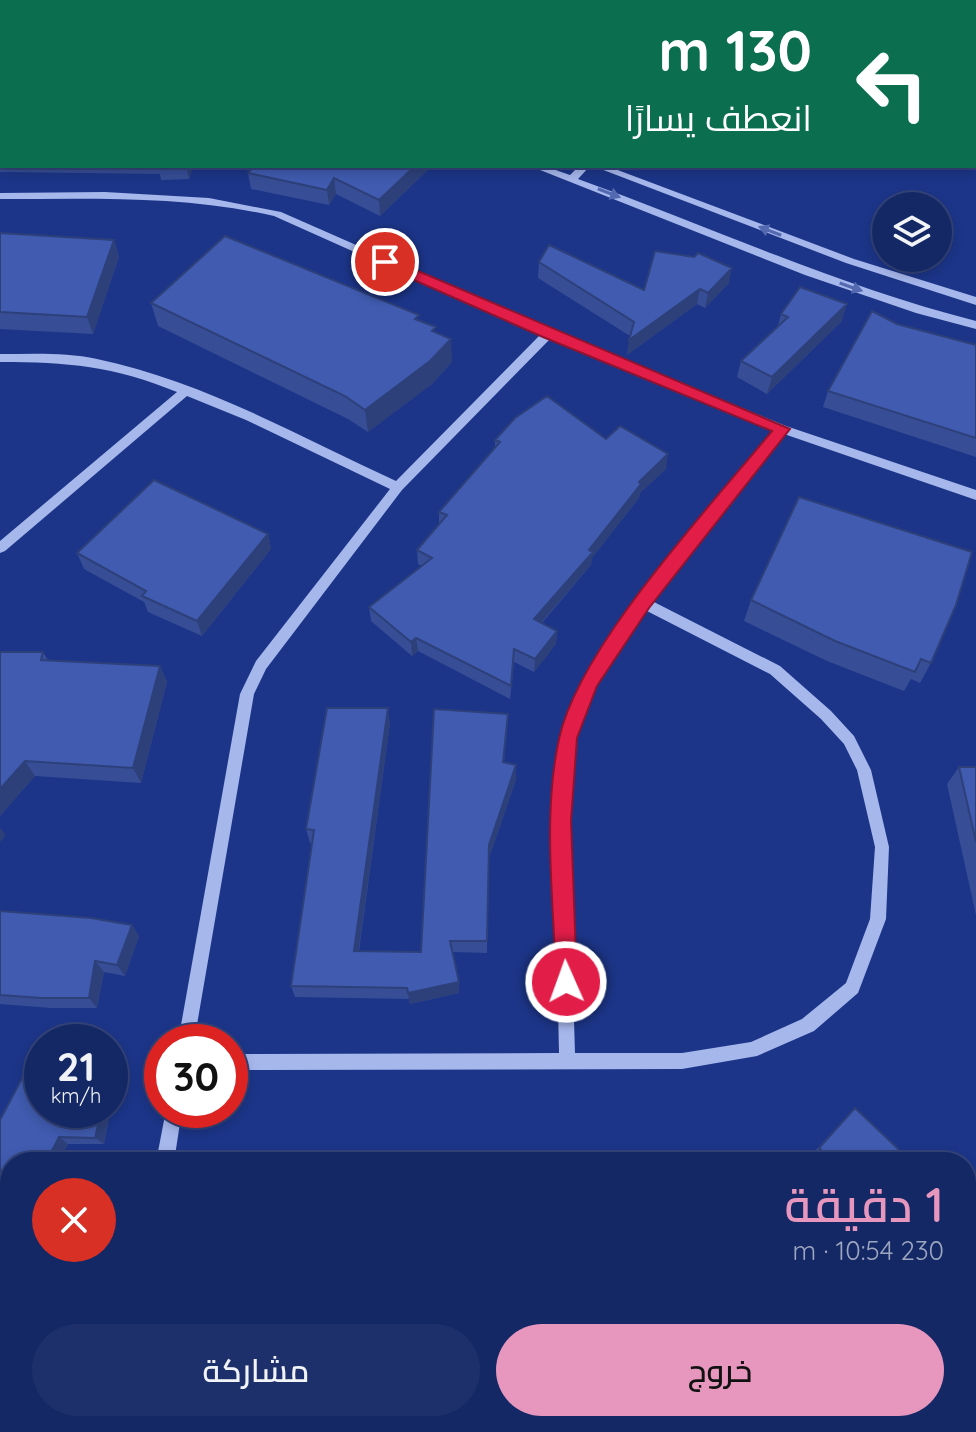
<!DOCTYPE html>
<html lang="ar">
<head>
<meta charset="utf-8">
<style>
	:root { --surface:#152866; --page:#1e306c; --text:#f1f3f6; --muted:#9da6bf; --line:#34447a; --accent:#e797bd }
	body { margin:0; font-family:Quicksand,Cairo,sans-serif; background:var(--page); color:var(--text); direction:rtl; height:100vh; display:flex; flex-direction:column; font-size:30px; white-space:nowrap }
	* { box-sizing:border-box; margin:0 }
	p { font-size:26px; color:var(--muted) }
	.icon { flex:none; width:44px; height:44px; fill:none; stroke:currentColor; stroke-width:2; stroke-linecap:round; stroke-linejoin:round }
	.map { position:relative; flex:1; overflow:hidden; direction:ltr }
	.sheet { position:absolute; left:0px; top:1152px; width:976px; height:280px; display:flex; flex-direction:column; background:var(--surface); border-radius:32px 32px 0 0; box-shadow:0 4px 12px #0003,0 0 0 2px var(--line); direction:rtl }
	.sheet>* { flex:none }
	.hud { position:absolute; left:0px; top:0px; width:976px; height:168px; box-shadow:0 4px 12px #0003,0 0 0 2px var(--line); direction:rtl; background:#0b6e4f; color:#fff; overflow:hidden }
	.fabs { position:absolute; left:872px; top:192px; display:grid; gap:16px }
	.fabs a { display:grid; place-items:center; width:80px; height:80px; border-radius:50%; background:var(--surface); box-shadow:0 4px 12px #0003,0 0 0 2px var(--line); font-size:40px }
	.speed { position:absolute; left:24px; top:1024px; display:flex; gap:16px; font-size:40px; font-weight:700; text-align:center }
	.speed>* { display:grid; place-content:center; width:104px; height:104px; border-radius:50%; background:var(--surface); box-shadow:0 4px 12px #0003,0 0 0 2px var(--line); line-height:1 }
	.speed small { font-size:20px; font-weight:400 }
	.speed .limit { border:12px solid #d22; background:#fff; color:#111 }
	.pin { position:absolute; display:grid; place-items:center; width:68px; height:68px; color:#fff; margin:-34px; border:4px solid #fff; border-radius:50%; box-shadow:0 2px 8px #0007 }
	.me { position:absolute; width:88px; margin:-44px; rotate:358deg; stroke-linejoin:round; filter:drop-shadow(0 0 6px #0008) }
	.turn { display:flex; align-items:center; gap:28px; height:168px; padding:0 32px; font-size:36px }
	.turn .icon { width:104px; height:104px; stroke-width:2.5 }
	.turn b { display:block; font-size:56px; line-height:68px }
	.round { display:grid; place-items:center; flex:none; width:84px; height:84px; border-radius:42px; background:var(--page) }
	.summary { display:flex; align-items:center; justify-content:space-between; height:136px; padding:0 32px }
	h1 { font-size:48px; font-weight:600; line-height:60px; color:var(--accent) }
	.cta { display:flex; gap:16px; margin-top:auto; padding:16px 32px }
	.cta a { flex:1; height:92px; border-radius:48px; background:var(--accent); color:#111; font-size:32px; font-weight:600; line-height:92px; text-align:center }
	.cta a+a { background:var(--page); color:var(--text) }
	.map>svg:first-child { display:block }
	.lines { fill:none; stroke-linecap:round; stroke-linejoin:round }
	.minor { fill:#a6b7ec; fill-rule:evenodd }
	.wall { fill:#374e96 }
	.shaded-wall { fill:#2d407a }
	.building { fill:#405baf; stroke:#2d407a; stroke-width:2 }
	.oneway { fill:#5369b0 }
	.route { fill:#e11d48; stroke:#92132f; stroke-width:2 }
</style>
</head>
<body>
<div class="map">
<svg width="976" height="1432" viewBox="0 0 976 1432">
	<rect width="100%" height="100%" fill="#1c3588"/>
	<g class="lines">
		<path class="minor" d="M0,62H2V68H0Z
			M0,74H2V80H0Z
			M530,166H544L570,175L579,166H590L578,179C711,227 839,286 976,321V329L916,313L805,275Z
			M593,166H607L854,259L976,297V305L846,263Z
			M105,192L209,198L281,212L552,331L786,426L976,490V500L784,434L652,601L780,666L831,711L854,736L871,770L889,847L886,919L858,993L814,1031L757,1056L682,1069L230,1070V1054L559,1053L554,821L561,738L584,679L638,599L774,431L550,339L402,490L266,669L254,694L194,1042H178L240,694L256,661L390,489L246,420L187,396L5,551L0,553V541L177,392C113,366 68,362 0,362V354C32,354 66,352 97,359C203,381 300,437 396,481L540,335L274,216C183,195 92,199 0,199V193ZM645,610L770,674L821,719L844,744L857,770L875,847L870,919L846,983L802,1019L751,1042L682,1053H575L568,821L575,738L595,685Z
			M166,1110H182L174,1162H156Z
			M109,1422H129L128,1432H108Z"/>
	</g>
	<path class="wall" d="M0,95H2V166H193L189,179L161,180L160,174L0,172Z
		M432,166L380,216L336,194L329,205L251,189L248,173Z
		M0,233L114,240L119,257L93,334L0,329Z
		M694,257L729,283L705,308L697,304L627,355L630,336L538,278L539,262L644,290Z
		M151,303L419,321L436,333L452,362L432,384L368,432L348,419L158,326Z
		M781,314L842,321L767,394L737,377L741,361L778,326Z
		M897,324L976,345V457L823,407L828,391Z
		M606,439L666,469L640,493L639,498L592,558L591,565L542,623L557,631L556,644L534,672L514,662L510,699L418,651L412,656L371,621L369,607L422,566L418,564L417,550L439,524V512L495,448V440Z
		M268,534L271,549L202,636L148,612L144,602L84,569L77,553Z
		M751,600L931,663L920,683L911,679L904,691L827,661L744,621Z
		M0,652H43L48,660L160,666L167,682L141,783L35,776L0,816Z
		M508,714L504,762L516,780L489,858L487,953L453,952L459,982V993L410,1004L409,999L295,997L291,986L312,843H310L306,829L390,723L359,951L421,952Z
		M959,767H976V915L947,784Z
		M0,911L132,925L139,936L125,976L104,972L97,1008H51L0,1004Z
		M855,1108L912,1162H818L811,1155Z
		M42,1110L109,1119L104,1144H68L10,1162V1177L0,1173V1120Z"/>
	<path class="shaded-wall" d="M186,166H193L189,179Z
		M415,166H432L380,216L379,200Z
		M334,178L336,194L329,205L327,190Z
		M114,240L119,257L93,334L87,317Z
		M732,268L729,283L705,308L708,293Z
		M700,289L697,304L627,355L629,340Z
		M847,304L842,321L767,394L772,377Z
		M451,339L452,362L432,384L368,432L365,410Z
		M668,454L666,469L640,493L639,498L592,558L591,565L533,632L534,619L589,550L639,482Z
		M268,534L271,549L202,636L197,621Z
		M557,631L556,644L534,672L535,659Z
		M416,638L418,651L412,656L411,642Z
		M160,666L167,682L141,783L133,768Z
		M388,708L390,723L357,962L354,951Z
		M25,761L35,776L0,816V789Z
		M516,765V780L489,858L487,953L489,845Z
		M0,828L6,835L0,842Z
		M132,925L139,936L125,976L117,965Z
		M95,961L104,972L97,1008L89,998Z
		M459,982V993L410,1004L408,993Z
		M101,1112L109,1119L104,1144L95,1138Z
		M59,1137L68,1144L59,1162H46Z"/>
	<path class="building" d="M0,95H2V158H0Z
		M254,166H415L379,200L334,178L327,190L248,173Z
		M0,233L114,240L87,317L0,312Z
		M225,236L419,315L415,319L436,327L432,331L451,339L430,361L365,410L345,396L151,303Z
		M549,245L644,290L655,251L694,257L698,253L732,268L708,293L700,289L629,340L634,322L539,262Z
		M800,287L847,304L772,377L741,361L788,317L781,314Z
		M872,311L897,324L976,345V438L828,391Z
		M547,396L606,439L620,426L668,454L639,482L641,484L589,550L593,552L534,619L557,631L535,659L514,649L511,686L416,638L411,642L369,607L432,558L417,550L447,515L439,512L500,442L495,440L515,418Z
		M154,480L268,534L197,621L142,596L146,591L77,553Z
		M799,497L972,552L956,605L931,663L921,659L915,672L835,641L751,600Z
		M0,652H43L41,660L160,666L133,768L25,761L0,789Z
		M327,708H388L354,951L421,952L434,709L508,714L503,762L516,765L489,845L487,941H450L459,982L408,993L407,988L291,986L314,830L306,829Z
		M959,767H976V842Z
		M0,911L91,918L132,925L117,965L95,961L89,998H41L0,995Z
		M27,1069L42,1075V1110H94L101,1112L95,1138L59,1137L46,1162H10V1175L0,1171V1120Z
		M855,1108L912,1162H833L819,1148Z
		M372,1154L371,1162H258V1158Z
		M0,1224L10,1225V1384L0,1383Z"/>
	<defs><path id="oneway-solid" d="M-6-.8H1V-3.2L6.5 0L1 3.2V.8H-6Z" transform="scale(2)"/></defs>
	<g class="oneway">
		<use href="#oneway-solid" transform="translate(609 193) rotate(21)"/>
		<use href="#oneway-solid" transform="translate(770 231) rotate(-159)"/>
		<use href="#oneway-solid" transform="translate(851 287) rotate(19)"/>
	</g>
	<path class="route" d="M385,257L790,429L649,608L597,686L577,738L571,821L577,982L574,989L566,992L559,989L556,982C554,903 542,817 559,739C579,646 710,507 772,431L543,337L380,265V259Z"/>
</svg>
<div class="fabs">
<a><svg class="icon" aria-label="layers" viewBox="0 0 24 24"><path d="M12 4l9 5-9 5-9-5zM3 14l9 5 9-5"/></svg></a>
</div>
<div class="speed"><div>21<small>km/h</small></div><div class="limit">30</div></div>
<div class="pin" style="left:385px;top:262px;background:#d93025"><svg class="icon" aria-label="arrive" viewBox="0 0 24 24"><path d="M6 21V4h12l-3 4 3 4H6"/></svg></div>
<svg class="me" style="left:566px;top:982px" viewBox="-20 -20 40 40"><circle r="17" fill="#e11d48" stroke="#fff" stroke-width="3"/><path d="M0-11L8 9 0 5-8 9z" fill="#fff"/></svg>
<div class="hud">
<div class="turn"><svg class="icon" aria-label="left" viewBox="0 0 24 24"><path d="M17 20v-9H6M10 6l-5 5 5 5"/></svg><div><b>130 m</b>انعطف يسارًا</div></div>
</div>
<section class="sheet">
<div class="summary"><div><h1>1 دقيقة</h1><p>230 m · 10:54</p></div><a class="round" style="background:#d93025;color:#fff"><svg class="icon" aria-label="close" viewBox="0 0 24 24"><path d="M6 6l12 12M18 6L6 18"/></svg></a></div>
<div class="cta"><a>خروج</a><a>مشاركة</a></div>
</section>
</div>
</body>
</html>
